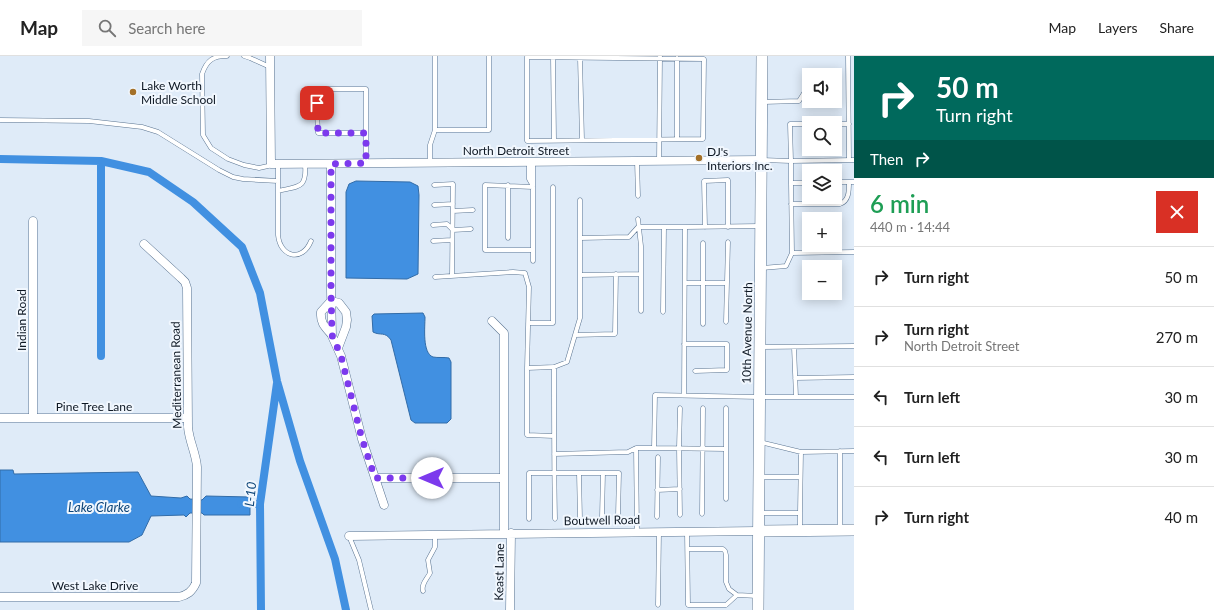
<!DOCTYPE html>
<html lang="en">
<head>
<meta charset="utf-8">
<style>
	:root { --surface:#fff; --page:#f6f6f6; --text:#222; --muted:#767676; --line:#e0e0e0 }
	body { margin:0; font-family:Lato,sans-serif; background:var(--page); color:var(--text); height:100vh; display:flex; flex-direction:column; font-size:15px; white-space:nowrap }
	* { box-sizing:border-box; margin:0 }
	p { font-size:13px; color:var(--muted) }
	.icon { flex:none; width:22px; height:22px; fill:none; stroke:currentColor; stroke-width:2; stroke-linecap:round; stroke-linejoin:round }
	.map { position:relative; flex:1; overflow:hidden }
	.drawer { display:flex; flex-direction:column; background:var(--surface); width:360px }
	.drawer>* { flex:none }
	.banner { background:#00695c; color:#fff; overflow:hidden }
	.buttons { position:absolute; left:802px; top:12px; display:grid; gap:8px }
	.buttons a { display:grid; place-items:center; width:40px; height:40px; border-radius:0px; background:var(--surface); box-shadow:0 2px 10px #0003; font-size:20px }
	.pin { position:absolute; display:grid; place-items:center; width:34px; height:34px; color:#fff; margin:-17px; border-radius:8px; box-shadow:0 2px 6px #0006 }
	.me { position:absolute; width:44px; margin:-22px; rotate:270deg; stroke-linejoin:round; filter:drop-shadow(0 0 3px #0008) }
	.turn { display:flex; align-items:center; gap:14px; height:84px; padding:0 16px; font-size:18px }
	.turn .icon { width:52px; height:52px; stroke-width:2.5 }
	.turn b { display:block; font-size:28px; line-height:34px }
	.then { display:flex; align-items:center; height:38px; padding:0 16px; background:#0003; gap:8px; font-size:15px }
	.round { display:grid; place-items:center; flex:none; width:42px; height:42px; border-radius:0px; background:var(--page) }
	.summary { display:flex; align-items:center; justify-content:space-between; height:68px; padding:0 16px }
	h1 { font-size:24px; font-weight:600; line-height:30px; color:#1e9e55 }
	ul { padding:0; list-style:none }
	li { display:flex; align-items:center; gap:12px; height:60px; padding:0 16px; border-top:1px solid var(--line) }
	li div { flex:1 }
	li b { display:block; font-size:15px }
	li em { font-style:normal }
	header { display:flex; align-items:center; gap:24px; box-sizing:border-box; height:56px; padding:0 20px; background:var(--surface); border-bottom:1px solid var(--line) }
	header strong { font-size:19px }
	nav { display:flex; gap:22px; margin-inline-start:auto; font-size:14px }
	.search { width:280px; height:36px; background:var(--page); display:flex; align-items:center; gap:10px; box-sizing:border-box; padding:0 14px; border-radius:0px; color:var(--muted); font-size:15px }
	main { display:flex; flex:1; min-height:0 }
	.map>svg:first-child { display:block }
	.water { fill:#4190e1; stroke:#326ca8 }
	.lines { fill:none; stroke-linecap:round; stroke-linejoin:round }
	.canal { stroke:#4190e1; stroke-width:8 }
	.service-casing { stroke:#5a7491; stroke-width:5 }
	.minor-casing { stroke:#5a7491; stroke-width:9 }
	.tertiary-casing { stroke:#5a7491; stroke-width:12 }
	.service { stroke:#fff; stroke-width:4 }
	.minor { stroke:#fff; stroke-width:8 }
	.tertiary { stroke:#fff; stroke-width:11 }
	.route { stroke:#7c3aed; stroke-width:7; stroke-dasharray:0 12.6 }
	.poi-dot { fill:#a37028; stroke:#f1f7fe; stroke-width:1.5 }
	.labels { text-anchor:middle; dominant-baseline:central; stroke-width:4; stroke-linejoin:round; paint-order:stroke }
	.poi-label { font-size:12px; fill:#0e1824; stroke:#f1f7fe; text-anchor:start }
	.street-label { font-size:12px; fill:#0e1824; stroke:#f1f7fe }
	.water-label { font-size:13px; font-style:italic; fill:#0d4579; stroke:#f1f7fe }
</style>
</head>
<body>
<header>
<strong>Map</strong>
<div class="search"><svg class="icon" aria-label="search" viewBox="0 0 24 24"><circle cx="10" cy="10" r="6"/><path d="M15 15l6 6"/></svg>Search here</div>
<nav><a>Map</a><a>Layers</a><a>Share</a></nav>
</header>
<main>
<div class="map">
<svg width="854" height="554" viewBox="0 0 854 554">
	<rect width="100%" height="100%" fill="#dfebf8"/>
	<path class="water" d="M356,125L410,126L418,130L419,139L418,218L407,223L346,222V136L349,128Z
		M423,257L425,261C425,271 422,297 433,301C438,302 444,301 449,302L451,306V363L447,367H415L411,364L391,284C385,275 380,280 373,276L372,260L374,258Z
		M0,414H13L14,418L138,416L151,440L181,442L187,440L190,443L202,444L206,440L250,441V459H204L202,457H190L186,461L184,459L151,460L142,479L129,486H0Z"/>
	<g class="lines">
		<path class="canal" d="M0,103L101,105L149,116L193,146L242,191L260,237L277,325L300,405L335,503L346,554
			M101,105V300
			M241,448H260
			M261,554L260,448L277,327"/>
		<defs>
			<path id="service" d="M227,0C213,0 207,4 202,18L203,79L211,92L228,103L244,109L259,112L268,110L271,108
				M244,0L250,2L270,11
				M435,0V74H489V0
				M848,0L849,104
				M527,1L704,3L703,83L527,85Z
				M553,1L554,84
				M580,2L582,84
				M763,46L799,45L804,37H809
				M0,64L89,65L142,71L158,76L219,114L233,121L243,123L278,125
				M809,68H790L791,105L854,104
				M835,68H849
				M366,77H318L316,33H366V107
				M677,83V2
				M762,104L791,105V127H809
				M637,105L638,140
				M659,105L660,1
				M430,106V89L435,74
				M529,106V123L533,130
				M278,108V179C280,201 302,207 311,185
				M835,126H854
				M791,127L792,197
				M434,129L453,128L452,220
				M278,135C299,130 307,133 305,108
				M791,148H840C849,145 849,135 849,126
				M434,149L453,148
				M453,155L473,154
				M638,163L641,190V255
				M433,169L447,168L453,174L471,173
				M705,171L704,125L728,124V171
				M508,182V129
				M580,182L629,181L638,171H685
				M433,185L452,184
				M533,194H485V129L533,131
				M533,205V106
				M761,212L786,210L792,197L854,196
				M580,219L641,218
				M435,221L513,216L525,217L529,231L527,312
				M685,227H727
				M663,256L664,171
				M726,266L728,186
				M528,267H553V131
				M703,268V187
				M575,279L615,278L616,218
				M684,288H727V314L695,315
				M760,291L854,290
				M794,291L796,341
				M554,311L567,306L580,262V144
				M795,322L854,321
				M684,340L685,171L760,170
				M554,380L527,379V312L554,311C554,362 554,413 555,463
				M760,386L801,396L854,395
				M654,392L726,393V352
				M840,395V473
				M554,398L628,396L636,392
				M579,417L580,463
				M761,421H800
				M657,434L680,433
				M726,443V393
				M759,457H800L801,396
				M800,457V474
				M702,458L703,352
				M680,459L679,392L680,352
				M602,461L603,417
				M657,461L658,401
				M529,463V417H619L618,460
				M637,476L636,392H654L655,339L760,341H854
				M687,476L688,549H726L737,539L758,540
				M349,480L359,504L371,554
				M688,493H723L725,495L726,499V526L729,533L737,539
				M423,535C421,528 427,523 430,517L428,504L435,491V479
				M658,549L659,476"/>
			<path id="minor" d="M270,0L271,108L762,104
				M331,108V235L332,280L341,300L362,383L384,449
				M33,165V362
				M492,265L504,277V478
				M332,279C325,271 320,267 321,256L331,245L339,247L346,256L347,264L346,271L338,292
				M0,362H188
				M375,422H504
				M349,480L758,475
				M0,541H179C187,539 192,536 196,527L197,411C196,397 189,385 188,371L187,232L185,226L181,222L144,188
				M510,554L511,477"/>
			<path id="tertiary" d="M758,475L854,474
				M758,554L762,0"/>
		</defs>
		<use href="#service" class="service-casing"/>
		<use href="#minor" class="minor-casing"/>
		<use href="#tertiary" class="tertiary-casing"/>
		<use href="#service" class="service"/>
		<use href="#minor" class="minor"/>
		<use href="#tertiary" class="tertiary"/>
	</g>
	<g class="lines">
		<path class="route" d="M317,47L318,77H366V107L331,108V235L332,279L341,300L362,383L375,422H432"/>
	</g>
	<g class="poi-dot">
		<circle cx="133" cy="36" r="4"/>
		<circle cx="699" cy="102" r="4"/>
	</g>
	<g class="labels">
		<g class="poi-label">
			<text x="141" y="29">Lake Worth<tspan x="141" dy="14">Middle School</tspan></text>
			<text x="707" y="95">DJ's<tspan x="707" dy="14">Interiors Inc.</tspan></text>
		</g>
		<g class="street-label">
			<text x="516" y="94">North Detroit Street</text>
			<text transform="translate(21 264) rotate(-90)">Indian Road</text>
			<text transform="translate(747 277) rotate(-89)">10th Avenue North</text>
			<text transform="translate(176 319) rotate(-91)">Mediterranean Road</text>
			<text x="94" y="350">Pine Tree Lane</text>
			<text transform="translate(602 464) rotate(-1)">Boutwell Road</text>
			<text transform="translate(499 516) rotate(-89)">Keast Lane</text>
			<text x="95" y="529">West Lake Drive</text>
		</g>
		<g class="water-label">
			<text transform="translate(250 438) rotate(-84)">L-10</text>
			<text x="99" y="451">Lake Clarke</text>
		</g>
	</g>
</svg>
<div class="buttons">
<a><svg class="icon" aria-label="sound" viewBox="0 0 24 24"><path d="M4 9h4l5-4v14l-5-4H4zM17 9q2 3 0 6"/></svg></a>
<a><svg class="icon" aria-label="search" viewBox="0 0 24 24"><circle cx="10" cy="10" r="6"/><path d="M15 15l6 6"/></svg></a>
<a><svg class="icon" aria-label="layers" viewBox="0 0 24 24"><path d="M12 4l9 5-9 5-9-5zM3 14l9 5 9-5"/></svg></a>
<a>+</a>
<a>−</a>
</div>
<div class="pin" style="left:317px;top:47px;background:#d93025"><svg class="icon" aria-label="arrive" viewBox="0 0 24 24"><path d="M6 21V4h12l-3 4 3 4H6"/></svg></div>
<svg class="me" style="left:432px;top:422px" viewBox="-20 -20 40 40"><circle r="19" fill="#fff"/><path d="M0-13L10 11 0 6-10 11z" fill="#7c3aed"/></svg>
</div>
<section class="drawer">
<div class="banner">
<div class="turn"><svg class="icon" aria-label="right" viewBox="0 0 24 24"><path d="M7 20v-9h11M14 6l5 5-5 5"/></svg><div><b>50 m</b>Turn right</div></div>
<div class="then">Then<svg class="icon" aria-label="right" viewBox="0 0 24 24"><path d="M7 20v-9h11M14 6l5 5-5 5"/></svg></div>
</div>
<div class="summary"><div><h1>6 min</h1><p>440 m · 14:44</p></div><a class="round" style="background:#d93025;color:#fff"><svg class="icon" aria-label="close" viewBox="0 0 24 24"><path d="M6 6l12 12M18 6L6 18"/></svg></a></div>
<ul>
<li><svg class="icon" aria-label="right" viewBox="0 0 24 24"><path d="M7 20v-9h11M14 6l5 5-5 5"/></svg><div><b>Turn right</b></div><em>50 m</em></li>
<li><svg class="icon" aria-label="right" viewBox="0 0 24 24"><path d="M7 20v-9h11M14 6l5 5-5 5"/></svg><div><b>Turn right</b><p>North Detroit Street</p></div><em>270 m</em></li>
<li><svg class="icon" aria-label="left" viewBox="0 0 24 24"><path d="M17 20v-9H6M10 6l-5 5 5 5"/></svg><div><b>Turn left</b></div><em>30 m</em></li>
<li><svg class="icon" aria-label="left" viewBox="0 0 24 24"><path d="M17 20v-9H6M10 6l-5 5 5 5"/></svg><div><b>Turn left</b></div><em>30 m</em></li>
<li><svg class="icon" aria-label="right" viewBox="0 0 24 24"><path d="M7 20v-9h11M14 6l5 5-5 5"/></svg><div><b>Turn right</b></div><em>40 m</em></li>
</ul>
</section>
</main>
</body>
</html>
